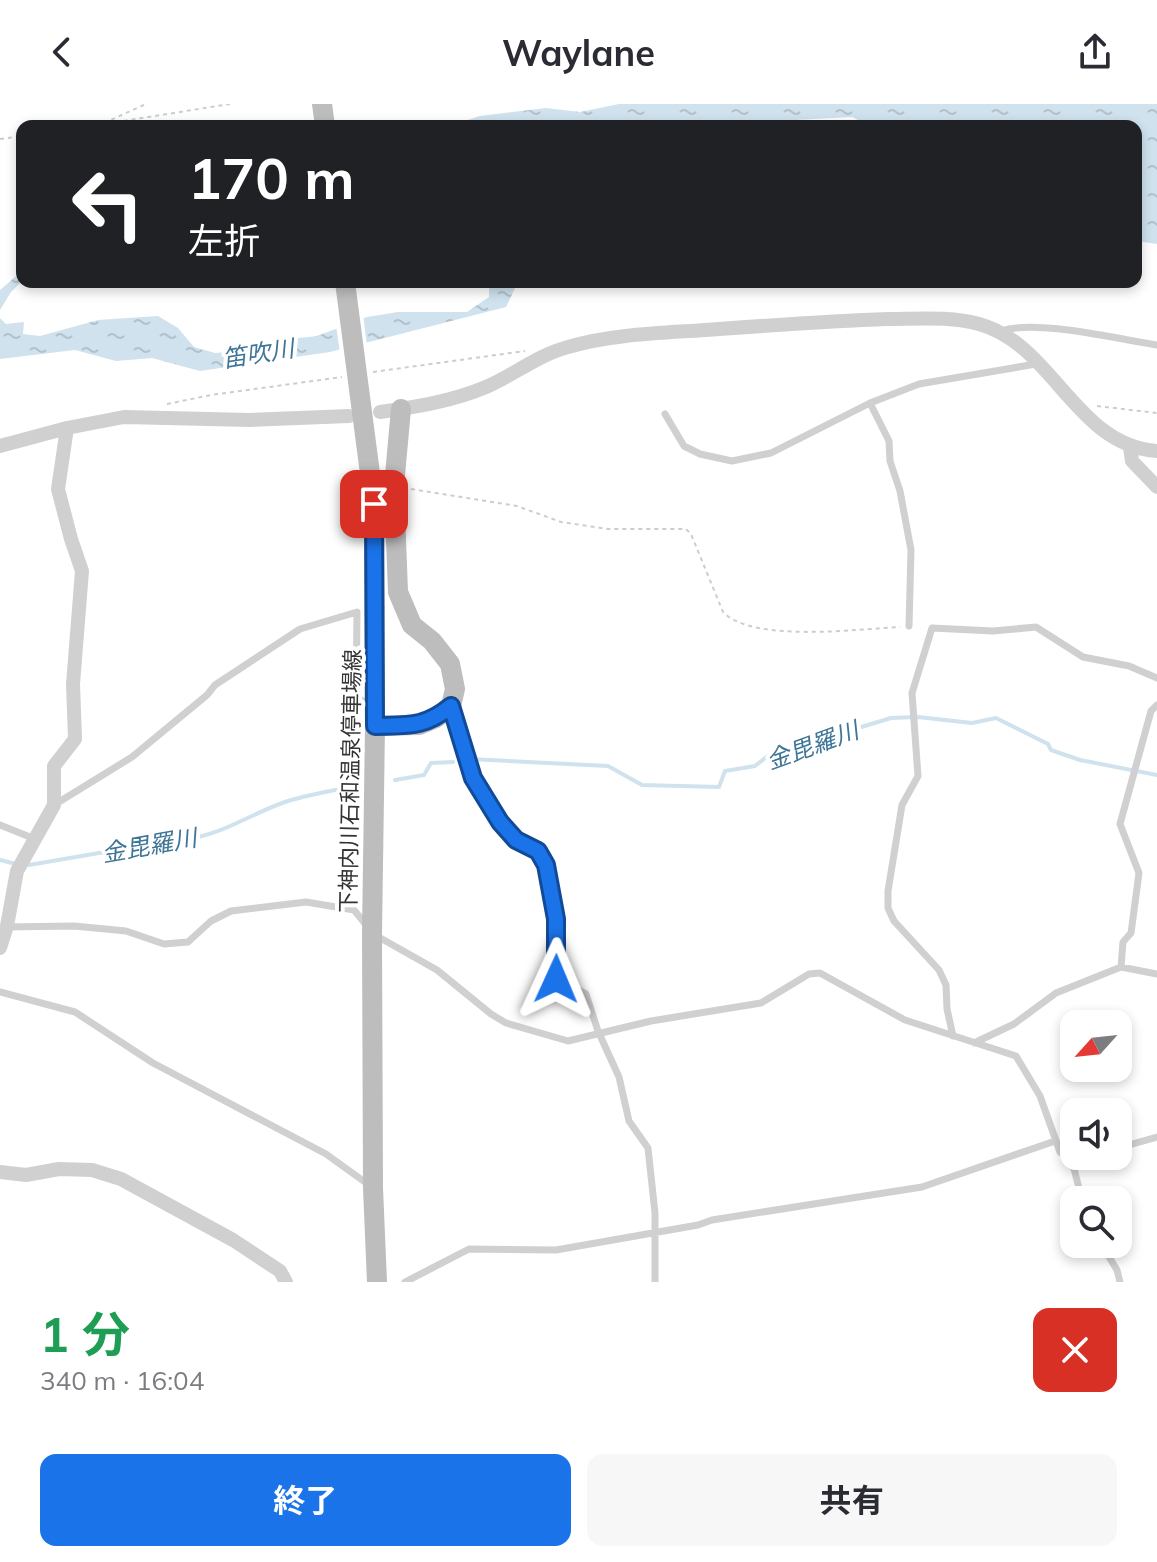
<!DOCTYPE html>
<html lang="ja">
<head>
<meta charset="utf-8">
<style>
	:root { --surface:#fff; --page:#f7f7f7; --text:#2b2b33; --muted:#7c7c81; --accent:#1a73e8 }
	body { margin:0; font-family:Mulish,"Noto Sans JP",sans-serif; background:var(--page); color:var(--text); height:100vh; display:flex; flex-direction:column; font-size:30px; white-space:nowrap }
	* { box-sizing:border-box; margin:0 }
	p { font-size:26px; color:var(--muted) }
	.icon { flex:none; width:44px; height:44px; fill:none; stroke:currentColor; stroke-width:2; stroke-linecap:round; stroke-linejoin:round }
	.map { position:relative; height:1178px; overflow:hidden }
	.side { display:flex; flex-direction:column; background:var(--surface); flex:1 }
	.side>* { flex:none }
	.top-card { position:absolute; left:16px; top:16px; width:1126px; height:168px; border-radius:16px; box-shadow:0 4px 12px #0003; background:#202124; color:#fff; overflow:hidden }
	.needle { width:52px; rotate:243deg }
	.controls { position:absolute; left:1060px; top:906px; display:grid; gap:16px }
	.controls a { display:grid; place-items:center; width:72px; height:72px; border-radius:16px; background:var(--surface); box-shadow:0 4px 12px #0003; font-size:40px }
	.pin { position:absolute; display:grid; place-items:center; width:68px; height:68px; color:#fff; margin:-34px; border-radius:16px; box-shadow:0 4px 12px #0006 }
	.me { position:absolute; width:88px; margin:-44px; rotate:1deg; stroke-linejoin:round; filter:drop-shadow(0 0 6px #0008) }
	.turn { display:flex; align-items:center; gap:28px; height:168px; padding:0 40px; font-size:36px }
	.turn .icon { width:104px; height:104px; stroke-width:2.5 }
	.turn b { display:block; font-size:56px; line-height:68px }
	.round { display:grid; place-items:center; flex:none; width:84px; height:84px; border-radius:16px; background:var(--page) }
	.headline { display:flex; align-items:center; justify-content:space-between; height:136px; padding:0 40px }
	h1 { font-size:48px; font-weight:700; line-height:60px; color:#1e9e55 }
	.primary-button { display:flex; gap:16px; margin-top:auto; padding:16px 40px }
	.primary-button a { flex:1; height:92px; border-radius:16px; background:var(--accent); color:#fff; font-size:32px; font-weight:700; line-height:92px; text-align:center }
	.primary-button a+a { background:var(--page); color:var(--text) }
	header { display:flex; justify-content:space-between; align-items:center; height:104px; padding:0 40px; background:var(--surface); font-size:36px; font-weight:700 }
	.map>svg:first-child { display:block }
	.water { fill:url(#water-ripples) }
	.pier { fill:#fff }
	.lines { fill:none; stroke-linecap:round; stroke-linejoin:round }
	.stream { stroke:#cfe2ee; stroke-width:4 }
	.path { stroke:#cdcdcd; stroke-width:2; stroke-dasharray:4 4; stroke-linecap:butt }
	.lane { stroke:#d0d0d0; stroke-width:7 }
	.street { stroke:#d0d0d0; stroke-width:14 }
	.secondary { stroke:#bdbdbd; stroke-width:20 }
	.route-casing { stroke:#114b97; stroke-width:20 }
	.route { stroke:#1a73e8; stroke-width:14 }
	.labels { text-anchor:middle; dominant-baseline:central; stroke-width:8; stroke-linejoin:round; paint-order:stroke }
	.street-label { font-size:22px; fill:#333; stroke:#fff }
	.water-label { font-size:24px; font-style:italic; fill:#3f7597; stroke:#fff }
</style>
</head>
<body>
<header><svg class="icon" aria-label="back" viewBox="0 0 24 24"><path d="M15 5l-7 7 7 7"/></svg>Waylane<svg class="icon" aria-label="share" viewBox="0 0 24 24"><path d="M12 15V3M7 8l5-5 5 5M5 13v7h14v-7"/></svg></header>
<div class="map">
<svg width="1157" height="1178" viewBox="0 0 1157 1178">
	<defs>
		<pattern id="water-ripples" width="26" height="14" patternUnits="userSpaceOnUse" patternTransform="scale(2)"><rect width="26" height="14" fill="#cfe2ee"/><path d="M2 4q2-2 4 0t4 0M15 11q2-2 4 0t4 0" fill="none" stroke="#b2c2cd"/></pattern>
	</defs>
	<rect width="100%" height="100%" fill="#fff"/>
	<path class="water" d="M619,0H1157V140L1136,137V22H870L852,13L685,22H449L480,12L546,4L580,8Z
		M22,167V177L11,188L0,206V186Z
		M489,178H518L506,203L330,248L200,267L152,254L116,257L75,246L0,255V214L6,220L24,218L23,230L40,232L98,216L158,212L178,224L194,243L215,249L267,245L290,235L317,232L367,213L398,208H467L489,193Z"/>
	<path class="pier" d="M363,210L367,242L340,249L336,221Z"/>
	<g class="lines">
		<path class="stream" d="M470,655L608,662L642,681L719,683L725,667L755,662L769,651L891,614L918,613L972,619L996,614L1048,640L1051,646L1080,656L1157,671
			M395,676L424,671L431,659L453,658
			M0,756L16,760
			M29,761L175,736C217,735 247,711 285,698C308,690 334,687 358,681"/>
		<path class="path" d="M104,19L146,0
			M92,22L230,0
			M0,35L22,32
			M373,268L525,247
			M167,300L211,291L342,273
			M1097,302L1157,309
			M411,385L517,402L561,418L608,425H686L691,430L723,508C753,539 858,525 900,523"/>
		<path class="lane" d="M1001,227C1038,215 1116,235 1157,241
			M870,299L889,337L890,357L900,387L911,446L909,522
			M665,310L684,342L700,350L732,357L771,349L870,299L919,280L1036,260
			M452,606L473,674L500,718L516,736L538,747L546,761L556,815V875L586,890L598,927L619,973L629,1017L648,1044L655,1109V1178
			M54,701L132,653L207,591L215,581L300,525L357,508L356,593L373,602
			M0,721L35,735
			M5,823L74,822L126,827L164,840L188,838L211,817L231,807L306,798L354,806L367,822
			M375,831L437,866L491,910L506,919L568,937L651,917L761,899L809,870L820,869L905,916L1016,952L1040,992L1060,1048L1072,1057L1082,1096
			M1121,863L1123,838L1131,829L1139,769L1120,720L1151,607L1157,601
			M0,888L75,908L153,959L326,1050L369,1081
			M953,932L947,905L946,881L939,866L894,817L888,804V787L902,701L918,672L912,589L932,524L993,527L1036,523L1083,553L1129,562L1157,574
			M974,939L1014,920L1056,889L1121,863L1157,870
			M1118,1044L1157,1033
			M1072,1057L1091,1052
			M1101,1140L1117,1166L1120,1178
			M405,1178L469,1145L556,1146L698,1121L712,1116L922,1083L1055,1037"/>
		<path class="street" d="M380,308C416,303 453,297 486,283C514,271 538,251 568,243C616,229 669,229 719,225C775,221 832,217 888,215C917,215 951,212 979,220C1053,240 1076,342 1157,347
			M0,342L67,324L124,313L250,316L349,312
			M1130,343L1132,357L1157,383
			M0,844L7,822L17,767L54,701V662L75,635L73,580L82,467L71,435L58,385L67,324
			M0,1068L26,1071L59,1065L92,1066L121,1075L233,1136L280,1167L286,1178"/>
		<path class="secondary" d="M322,0L325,22
			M345,178L374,400L375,622L372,829L373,1084L377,1178
			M375,622L419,621L436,614L451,602L455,585L450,560L432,537L412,521L398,488L394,382L401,305"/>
	</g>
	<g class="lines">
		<defs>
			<path id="route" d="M374,400L375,622C408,621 424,624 451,602L473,674L500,718L516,736L538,747L546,761L556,815V875"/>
		</defs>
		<use href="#route" class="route-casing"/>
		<use href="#route" class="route"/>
	</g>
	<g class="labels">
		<g class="street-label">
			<text transform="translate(350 677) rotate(-89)">下神内川石和温泉停車場線</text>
		</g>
		<g class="water-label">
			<text transform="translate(258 249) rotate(-9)">笛吹川</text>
			<text transform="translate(812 641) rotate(-20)">金毘羅川</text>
			<text transform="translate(149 741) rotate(-10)">金毘羅川</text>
		</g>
	</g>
</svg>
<div class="controls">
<a><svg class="needle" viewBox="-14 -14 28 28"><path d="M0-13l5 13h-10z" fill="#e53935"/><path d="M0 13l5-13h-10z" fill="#7c7c81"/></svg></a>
<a><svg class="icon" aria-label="sound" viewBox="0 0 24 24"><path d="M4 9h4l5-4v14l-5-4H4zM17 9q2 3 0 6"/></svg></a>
<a><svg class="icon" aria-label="search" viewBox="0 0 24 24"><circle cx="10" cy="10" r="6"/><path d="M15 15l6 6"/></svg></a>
</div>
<div class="pin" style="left:374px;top:400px;background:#d93025"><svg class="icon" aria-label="arrive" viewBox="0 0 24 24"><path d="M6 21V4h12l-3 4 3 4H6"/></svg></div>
<svg class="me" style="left:556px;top:875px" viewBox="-20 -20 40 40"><path d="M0-17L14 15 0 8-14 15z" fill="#1a73e8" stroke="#fff" stroke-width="4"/></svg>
<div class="top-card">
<div class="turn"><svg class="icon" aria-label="left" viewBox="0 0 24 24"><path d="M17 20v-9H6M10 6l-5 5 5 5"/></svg><div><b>170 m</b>左折</div></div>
</div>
</div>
<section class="side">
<div class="headline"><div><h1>1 分</h1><p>340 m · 16:04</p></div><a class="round" style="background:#d93025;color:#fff"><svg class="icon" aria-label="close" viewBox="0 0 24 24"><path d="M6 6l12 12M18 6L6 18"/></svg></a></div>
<div class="primary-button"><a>終了</a><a>共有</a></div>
</section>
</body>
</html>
